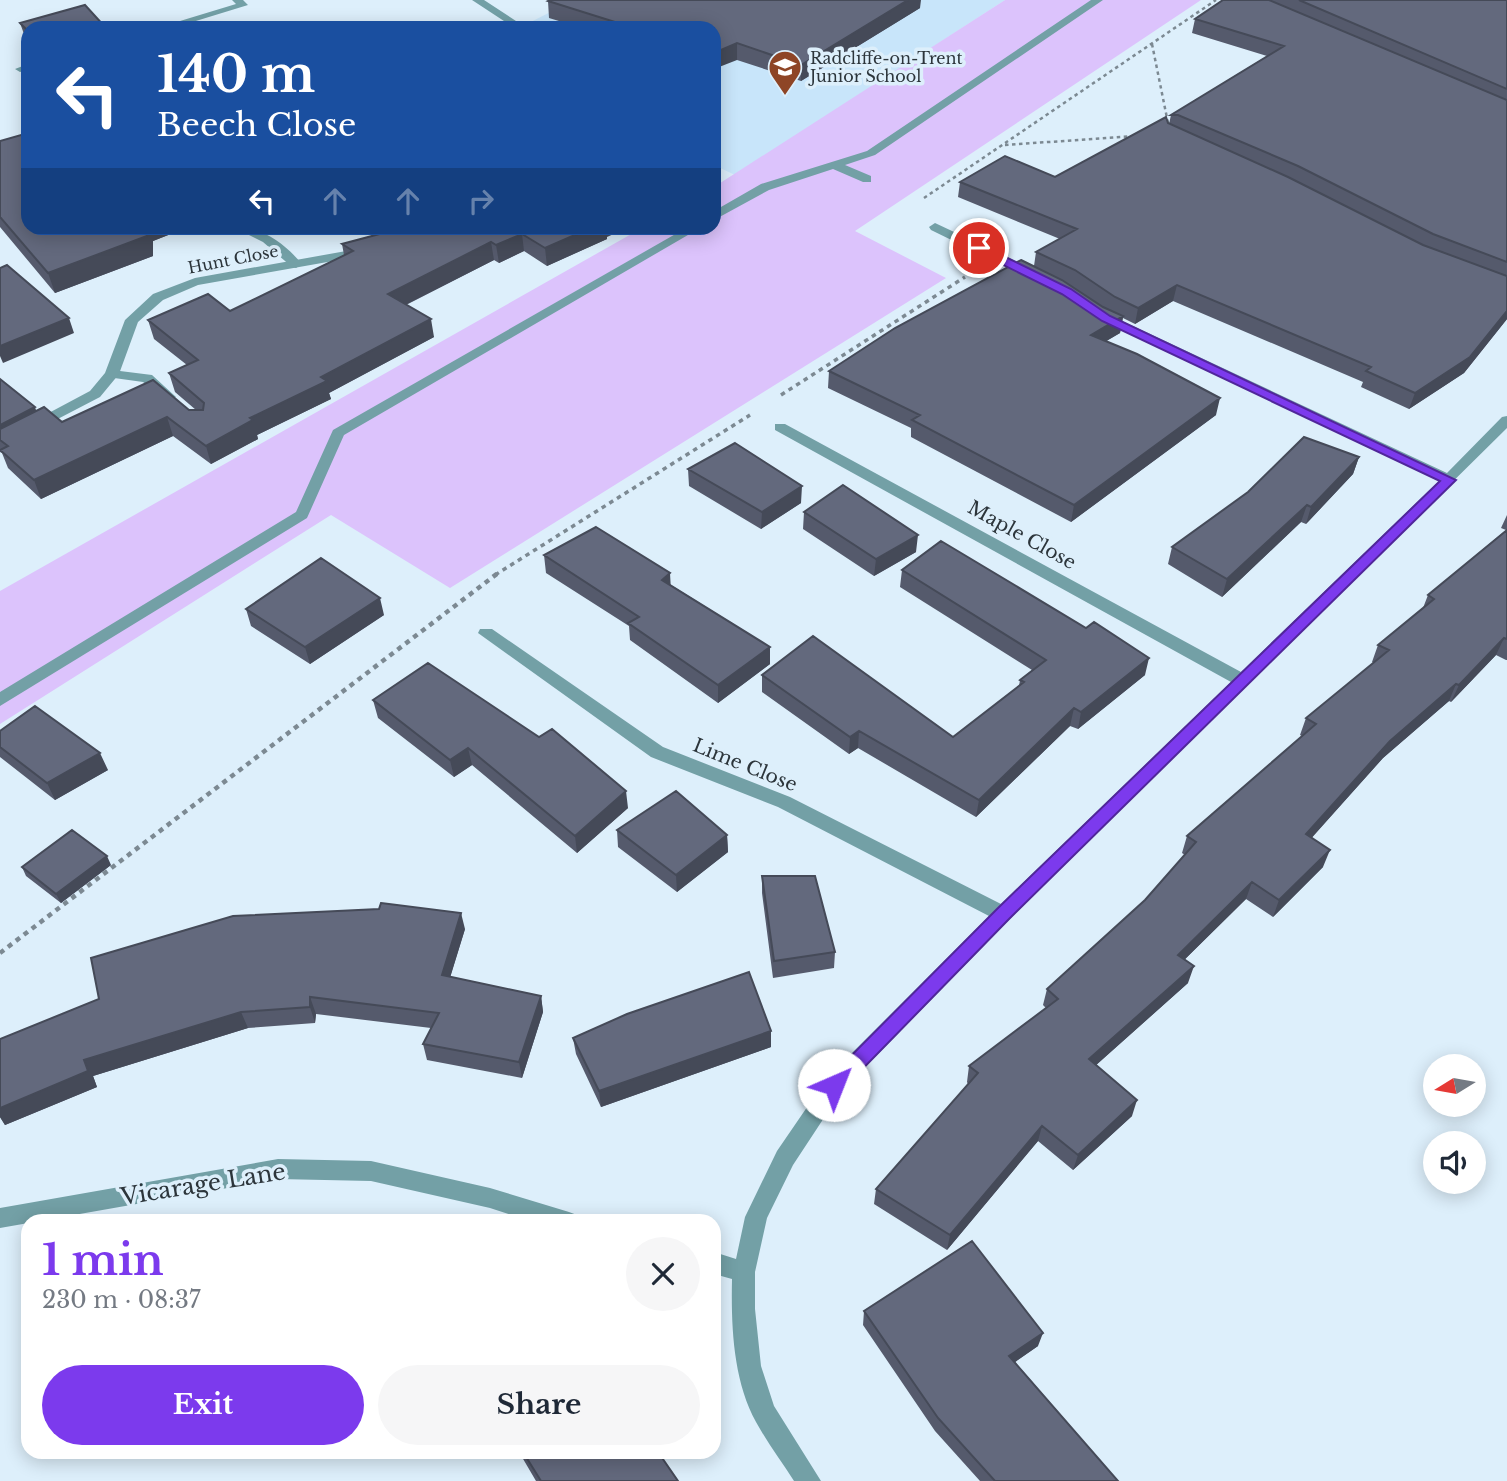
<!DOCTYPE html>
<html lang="en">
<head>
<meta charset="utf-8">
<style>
	:root { --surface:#fff; --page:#f6f6f7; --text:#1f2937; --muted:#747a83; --accent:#7c3aed }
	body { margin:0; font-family:"Libre Baskerville",serif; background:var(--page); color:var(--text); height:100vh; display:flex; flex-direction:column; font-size:26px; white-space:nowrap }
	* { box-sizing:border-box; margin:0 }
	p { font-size:23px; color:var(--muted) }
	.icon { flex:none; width:38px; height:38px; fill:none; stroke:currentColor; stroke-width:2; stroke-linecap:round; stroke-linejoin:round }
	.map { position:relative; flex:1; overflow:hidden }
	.drawer { position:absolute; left:21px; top:1214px; width:700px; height:245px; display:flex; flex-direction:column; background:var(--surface); border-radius:21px; box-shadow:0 4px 18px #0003 }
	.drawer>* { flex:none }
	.banner { position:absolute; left:21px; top:21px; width:700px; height:214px; border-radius:21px; box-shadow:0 4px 18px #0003; background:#1a4fa0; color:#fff; overflow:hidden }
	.needle { width:46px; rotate:259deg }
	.fabs { position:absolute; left:1423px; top:1054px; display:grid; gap:14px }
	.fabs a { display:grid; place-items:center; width:63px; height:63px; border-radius:50%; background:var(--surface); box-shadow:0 4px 18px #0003; font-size:35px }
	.pin { position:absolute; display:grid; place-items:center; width:60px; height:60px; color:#fff; margin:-30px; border:4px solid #fff; border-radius:50%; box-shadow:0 2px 7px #0007 }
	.me { position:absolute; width:77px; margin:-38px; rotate:44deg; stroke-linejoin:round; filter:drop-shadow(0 0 5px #0008) }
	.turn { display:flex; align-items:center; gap:24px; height:147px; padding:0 21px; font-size:32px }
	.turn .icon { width:91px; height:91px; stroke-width:2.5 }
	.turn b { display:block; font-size:49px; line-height:60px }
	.lanes { display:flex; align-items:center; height:66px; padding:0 21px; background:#0003; justify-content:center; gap:35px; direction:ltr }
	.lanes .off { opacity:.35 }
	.round { display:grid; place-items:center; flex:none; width:74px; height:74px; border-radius:37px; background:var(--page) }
	.overview { display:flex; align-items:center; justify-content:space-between; height:119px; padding:0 21px }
	h1 { font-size:42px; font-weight:700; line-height:52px; color:var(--accent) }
	.action { display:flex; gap:14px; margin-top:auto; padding:14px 21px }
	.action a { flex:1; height:80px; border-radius:42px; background:var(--accent); color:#fff; font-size:28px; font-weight:700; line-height:80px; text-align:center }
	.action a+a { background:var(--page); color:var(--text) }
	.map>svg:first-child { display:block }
	.built { fill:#c8e5fa }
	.green { fill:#dcc3fc }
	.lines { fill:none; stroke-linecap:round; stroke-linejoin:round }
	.path-far2 { stroke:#7c8992; stroke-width:2.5; stroke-dasharray:3.5 3.5; stroke-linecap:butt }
	.path-far1 { stroke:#7c8992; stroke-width:3.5; stroke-dasharray:4.5 4.5; stroke-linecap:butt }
	.path { stroke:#7c8992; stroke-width:4.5; stroke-dasharray:5 5; stroke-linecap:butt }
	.service { fill:#73a0a6; fill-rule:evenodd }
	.minor { fill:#73a0a6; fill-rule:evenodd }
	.wall { fill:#555a6c }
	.shaded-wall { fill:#454a58 }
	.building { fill:#63697d; stroke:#454a58; stroke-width:2 }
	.route { fill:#7c3aed; stroke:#51269a; stroke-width:2 }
	.labels { text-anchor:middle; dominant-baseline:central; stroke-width:7; stroke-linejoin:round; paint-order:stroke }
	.far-poi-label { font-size:16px; fill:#2c353b; stroke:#ddeffb; text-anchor:start }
	.far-street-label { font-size:16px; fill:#2c353b; stroke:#ddeffb }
	.street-label { font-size:19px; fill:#2c353b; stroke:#ddeffb }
	.near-street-label { font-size:23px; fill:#2c353b; stroke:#ddeffb }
</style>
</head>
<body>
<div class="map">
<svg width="1507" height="1481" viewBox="0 0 1507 1481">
	<rect width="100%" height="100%" fill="#ddeffb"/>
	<path class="built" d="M574,0H1005L735,175L714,165V28H519Z"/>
	<path class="green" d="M1005,0H1201L855,231L946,278L450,588L331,515L0,724V591L642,228H714V187Z"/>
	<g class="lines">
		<path class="path-far2" d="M1152,44L1169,128
			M1005,145L1136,136
			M924,198L1216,0"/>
		<path class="path-far1" d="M781,395L965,277
			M495,575L750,415"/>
		<path class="path" d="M0,953L498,573"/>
		<path class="service" d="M472,0H484L516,21L507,23Z
			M1091,0H1103L875,155L845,165L871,176V182H863L833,169L769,190L714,220V211L761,184L867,151Z
			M235,228C262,226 285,244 302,264L296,268L292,267L263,242Z
			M686,228H700L344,435L307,518L0,706V692L296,512L333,430Z
			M112,370L152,375L176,397L169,401L143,382L107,377V371Z"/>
		<path class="minor" d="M232,0H243L248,5L173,28H157L236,4Z
			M28,64V70L20,72L15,69Z
			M935,223L1037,271L1038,274L1037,277H1027L931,230L929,227Z
			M363,248L369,252L367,255L198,285L163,300L138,322L119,374L100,397L0,449V439L90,391L105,373L125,320L153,294L195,278Z
			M1101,311L1447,473L1502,417L1507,416V428L1010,919L841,1092L793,1165L767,1218L755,1272V1309L761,1366L774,1406L821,1481H794C781,1461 767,1442 756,1422C733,1380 731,1326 732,1279L714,1274V1252L736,1259L745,1217L777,1151L827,1078L989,916L778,807L651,757L478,633L480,629H492L663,747L790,797L1001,904L1231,682L775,430V424H785L1241,672L1439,481L1096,318V312Z
			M278,1159L371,1161L490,1188L569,1212L577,1215L580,1222H533L490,1208L371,1181L278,1179L0,1228V1208Z"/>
	</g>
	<path class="wall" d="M1223,0H1507V319L1464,373L1409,409L1361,387L1363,382L1173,301L1135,324L1123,318L1120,333L1106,341L1216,415L1071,522L911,437V428L828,388L829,371L1034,266L1036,252L1060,239L958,197L960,182L1055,177L1169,124L1171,115L1267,56L1192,33L1195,19Z
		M548,1L920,8L801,81L737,60L714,28H582L549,18Z
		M20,23L28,28V38L24,34Z
		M0,141L28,228H186L153,241V256L55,293L0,227Z
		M373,228L607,237V239L547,266L524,251L499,263L494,260L406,305L434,337L329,393L331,399L257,435L258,439L211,464L173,436L41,499L8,468L2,453L0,452V379L36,411L62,422L196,410L175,392L169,373L187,365L154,339L148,320L230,311L344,255L342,244L374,235Z
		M1359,457L1353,474L1306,524L1301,522L1222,597L1168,564L1172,547Z
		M688,469L801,503L761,529L689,486Z
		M804,512L916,552L874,576L803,529Z
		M1507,515V660H1506L1496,655L1451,702L1449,701L1383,758L1312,837L1323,867L1273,917L1246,899L1185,959L1188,983L1096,1065L1132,1116L1073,1170L1038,1141L947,1250L874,1204L876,1189L968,1084L967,1082L969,1066L1046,1008L1043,1005L1047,989L1145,900L1185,855L1182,853L1187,836L1302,736L1300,735L1306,718L1374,663L1372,662L1378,645L1423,608L1428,595L1506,530L1501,528Z
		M544,555L671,585L770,647V664L718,703L630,640L629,626L546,573Z
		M902,570L1145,675L1078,729L1070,726L976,817L858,748L849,754L762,692V675L953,737L1019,686L1020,680L1032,670L900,587Z
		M246,609L384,615L310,664L251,626Z
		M373,700L628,808L577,853L472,765L454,777L378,718Z
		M0,731L108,770L55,800L0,757Z
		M617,830L727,835L728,852L677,892L618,847Z
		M111,865L61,903L26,876L22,867Z
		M762,876L835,952L834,968L773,978L762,893Z
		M465,929L450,977L541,996L543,1012L522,1078L427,1060L423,1044L431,1028L316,1014L315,1023L248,1028L93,1076L97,1087L5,1125L0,1117V1039Z
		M771,1031V1047L601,1107L576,1054L573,1038Z
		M864,1311L1038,1346L1015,1362L1118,1481H980L935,1431L863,1325Z
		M519,1452H658L678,1481H536Z"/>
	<path class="shaded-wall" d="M908,0H921L920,8L801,81V65Z
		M737,43V60L714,69V53Z
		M147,228H186L153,241V256L55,293L48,273Z
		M373,228H432L376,242Z
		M591,228H627L607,237V239L547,266L545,248Z
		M522,234L524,251L499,263L496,245Z
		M491,242L494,260L391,312L388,294Z
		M1177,285L1173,301L1135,324L1138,308Z
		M1507,311V319L1464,373L1409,409L1415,393Z
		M1123,316L1120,333L1088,352L1091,335Z
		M69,318L74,333L3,363L0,356V346Z
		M431,319L434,337L329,393L331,399L257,435L258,439L211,464L206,446L250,418L321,377Z
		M1220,398L1216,415L1071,522L1074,505Z
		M35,407L38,416L0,436V425Z
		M167,417L173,436L41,499L34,480Z
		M1359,457L1353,474L1306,524L1311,507Z
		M802,486L801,503L761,529L762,512Z
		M1307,505L1301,522L1222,597L1227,579Z
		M918,535L916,552L874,576L876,559Z
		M670,573L671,591L662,580Z
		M380,598L384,615L310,664L305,647Z
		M1504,638L1496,655L1451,702L1459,685Z
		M770,647V664L718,703V685Z
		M1149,658L1145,675L1078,729L1081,712Z
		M1456,684L1449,701L1383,758L1300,851L1306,834L1390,741Z
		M1074,708L1070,726L976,817L979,800Z
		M859,731L858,748L849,754L850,737Z
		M468,748L472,765L454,777L450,760Z
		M100,753L108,770L55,800L47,783Z
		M626,791L628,808L577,853L575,836Z
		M727,835L728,852L677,892L676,875Z
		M1330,850L1323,867L1273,917L1279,900Z
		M107,856L111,865L61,903L56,894Z
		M1252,882L1246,899L1173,971L1178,955Z
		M461,913L465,929L446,991L442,975Z
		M1194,966L1188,983L1085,1075L1089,1059Z
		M541,996L543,1012L522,1078L519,1062Z
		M310,997L316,1014L315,1023L310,1007Z
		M241,1012L248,1028L93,1076L97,1087L5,1125L0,1117V1108L84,1060Z
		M771,1031V1047L601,1107L599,1091Z
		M1137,1100L1132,1116L1073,1170L1078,1155Z
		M1042,1126L1038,1141L947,1250L950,1235Z
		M1043,1333L1038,1346L1005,1369L1009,1356Z"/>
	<path class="building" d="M550,0H908L801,65L737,43L714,53V28H634L548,1Z
		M1223,0H1269L1507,100V262L1433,234L1298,166L1178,115H1171L1284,46L1195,19Z
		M1299,0H1507V89Z
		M85,5L106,28H28V31L20,23Z
		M1166,117L1168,123L1288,177L1423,245L1507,276V311L1470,357L1415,393L1366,371L1371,367L1177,285L1138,308L1115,297L1075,270L1036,252L1077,229L960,182L1005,156L1055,177Z
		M28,133V228H147V236L48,273L0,217V141Z
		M402,228H591L545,248L522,234L496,245L491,242L388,294L431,319L321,377L327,381L250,418L253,420L206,446L167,417L34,480L0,450L8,446L0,440V429L44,407L62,422L153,380L189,410H203L204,403L169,373L198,360L148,320L208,294L230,311L353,251L342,244Z
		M1021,260L1062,280L1103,307L1123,316L1091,335L1137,354L1220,398L1074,505L912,420L920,415L829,371L895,328Z
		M7,265L69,318L0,346V268Z
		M0,379L35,407L0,425Z
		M1304,437L1359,457L1311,507L1307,505L1227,579L1172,547L1248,492Z
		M735,443L802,486L762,512L688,469Z
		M843,485L918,535L876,559L804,512Z
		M596,527L670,573L662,580L770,647L718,685L628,623L639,617L544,555Z
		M1507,530V639L1504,638L1459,685L1456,684L1390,741L1306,834L1330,850L1279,900L1252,882L1178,955L1194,966L1089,1059L1137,1100L1078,1155L1042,1126L950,1235L876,1189L978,1073L969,1066L1058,999L1047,989L1145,900L1196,842L1187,836L1316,724L1306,718L1389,650L1378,645L1434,599L1428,595Z
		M941,541L1086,628L1094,622L1149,658L1081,712L1074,708L979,800L859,731L850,737L762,675L813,636L953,737L1024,682L1020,680L1046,660L902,570Z
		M321,558L380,598L305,647L246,609Z
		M428,663L539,737L552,729L626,791L575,836L468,748L450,760L373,700Z
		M35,706L100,753L47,783L0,747V731Z
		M676,791L727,835L676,875L617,830Z
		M72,830L107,856L56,894L22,867Z
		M762,876H815L835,952L774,961Z
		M381,903L461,913L442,975L541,996L519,1062L423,1044L439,1013L310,997V1007L241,1012L84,1060L88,1071L0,1108V1039L99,999L91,958L233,916L379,909Z
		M749,972L771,1031L599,1091L573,1038L627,1014Z
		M972,1241L1043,1333L1009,1356L1118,1481H995L938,1418L864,1311Z
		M523,1452H658L678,1481H541Z"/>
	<path class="route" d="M975,246H983L1071,289L1110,316L1456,480L1009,919L841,1091L834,1094L828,1091L825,1085L828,1079L997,909L1440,481L1102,321L1062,294L975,251Z"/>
	<defs>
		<symbol id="school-pin" viewBox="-11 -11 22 30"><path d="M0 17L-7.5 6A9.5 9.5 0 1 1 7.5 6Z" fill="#8e4526" stroke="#ddeffb"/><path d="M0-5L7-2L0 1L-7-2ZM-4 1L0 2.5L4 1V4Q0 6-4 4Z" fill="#fff"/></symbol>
	</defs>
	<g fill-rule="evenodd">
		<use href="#school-pin" x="766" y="48" width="38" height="52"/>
	</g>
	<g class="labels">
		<g class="far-poi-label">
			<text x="810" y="58">Radcliffe-on-Trent<tspan x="810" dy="18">Junior School</tspan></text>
		</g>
		<g class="far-street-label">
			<text transform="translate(233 259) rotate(-11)">Hunt Close</text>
		</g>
		<g class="street-label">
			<text transform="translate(1022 535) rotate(29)">Maple Close</text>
			<text transform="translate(745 765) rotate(22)">Lime Close</text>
		</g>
		<g class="near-street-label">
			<text transform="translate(203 1184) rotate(-9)">Vicarage Lane</text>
		</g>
	</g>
</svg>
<div class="fabs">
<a><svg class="needle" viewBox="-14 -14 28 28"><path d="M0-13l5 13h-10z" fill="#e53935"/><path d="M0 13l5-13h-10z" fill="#747a83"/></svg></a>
<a><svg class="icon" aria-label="sound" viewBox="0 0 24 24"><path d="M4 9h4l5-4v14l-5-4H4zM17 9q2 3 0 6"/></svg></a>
</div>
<div class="pin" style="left:979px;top:248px;background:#d93025"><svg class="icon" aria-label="arrive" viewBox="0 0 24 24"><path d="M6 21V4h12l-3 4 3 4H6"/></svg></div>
<svg class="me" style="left:834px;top:1085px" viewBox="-20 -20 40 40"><circle r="19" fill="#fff"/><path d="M0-13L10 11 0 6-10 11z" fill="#7c3aed"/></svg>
<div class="banner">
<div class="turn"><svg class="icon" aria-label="left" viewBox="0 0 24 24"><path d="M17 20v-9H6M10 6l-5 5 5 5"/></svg><div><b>140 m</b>Beech Close</div></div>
<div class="lanes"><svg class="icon" aria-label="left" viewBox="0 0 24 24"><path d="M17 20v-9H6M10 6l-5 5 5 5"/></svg><svg class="icon off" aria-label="ahead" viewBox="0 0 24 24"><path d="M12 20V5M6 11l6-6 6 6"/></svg><svg class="icon off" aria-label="ahead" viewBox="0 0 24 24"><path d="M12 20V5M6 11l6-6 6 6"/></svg><svg class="icon off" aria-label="right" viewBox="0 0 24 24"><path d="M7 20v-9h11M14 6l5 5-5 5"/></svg></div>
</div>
<section class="drawer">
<div class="overview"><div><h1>1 min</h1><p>230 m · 08:37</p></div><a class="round"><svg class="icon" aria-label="close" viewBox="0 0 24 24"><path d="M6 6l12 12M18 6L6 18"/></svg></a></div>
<div class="action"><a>Exit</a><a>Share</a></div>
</section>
</div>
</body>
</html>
